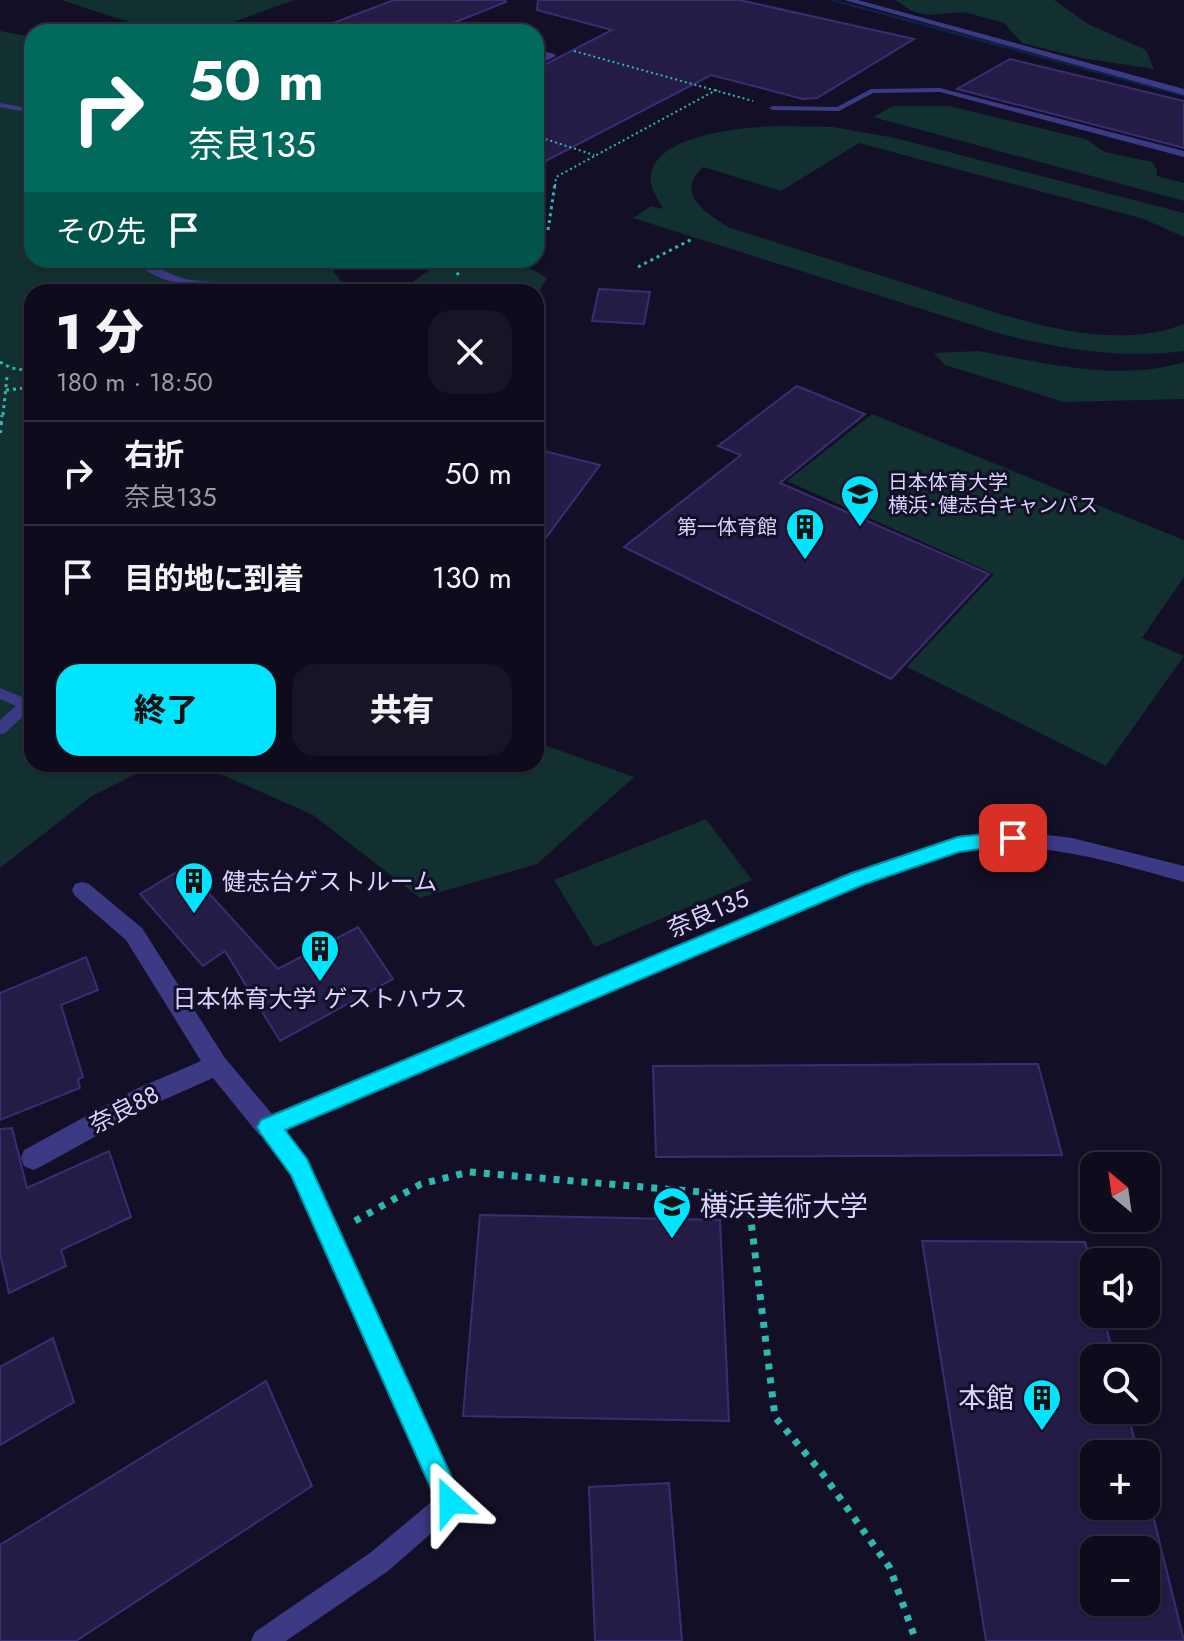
<!DOCTYPE html>
<html lang="ja">
<head>
<meta charset="utf-8">
<style>
	:root { --surface:#0e0b1c; --page:#171425; --text:#f1f3f6; --muted:#9b9ba3; --line:#2e2b3b; --accent:#00e5ff }
	body { margin:0; font-family:Jost,"Noto Sans JP",sans-serif; background:var(--page); color:var(--text); height:100vh; display:flex; flex-direction:column; font-size:30px; white-space:nowrap }
	* { box-sizing:border-box; margin:0 }
	p { font-size:26px; color:var(--muted) }
	.icon { flex:none; width:44px; height:44px; fill:none; stroke:currentColor; stroke-width:2; stroke-linecap:round; stroke-linejoin:round }
	.map { position:relative; flex:1; overflow:hidden }
	.details { position:absolute; left:24px; top:284px; width:520px; height:488px; display:flex; flex-direction:column; background:var(--surface); border-radius:24px; box-shadow:0 2px 6px #0004,0 0 0 2px var(--line) }
	.details>* { flex:none }
	.top-card { position:absolute; left:24px; top:24px; width:520px; height:244px; border-radius:24px; box-shadow:0 2px 6px #0004,0 0 0 2px var(--line); background:#00695c; color:#fff; overflow:hidden }
	.needle { width:52px; rotate:331deg }
	.fabs { position:absolute; left:1080px; top:1152px; display:grid; gap:16px }
	.fabs a { display:grid; place-items:center; width:80px; height:80px; border-radius:16px; background:var(--surface); box-shadow:0 2px 6px #0004,0 0 0 2px var(--line); font-size:40px }
	.pin { position:absolute; display:grid; place-items:center; width:68px; height:68px; color:#fff; margin:-34px; border-radius:16px; box-shadow:0 4px 12px #0006 }
	.me { position:absolute; width:88px; margin:-44px; rotate:336deg; stroke-linejoin:round; filter:drop-shadow(0 0 6px #0008) }
	.turn { display:flex; align-items:center; gap:28px; height:168px; padding:0 32px; font-size:36px }
	.turn .icon { width:104px; height:104px; stroke-width:2.5 }
	.turn b { display:block; font-size:56px; line-height:68px }
	.then { display:flex; align-items:center; height:76px; padding:0 32px; background:#0003; gap:16px; font-size:30px }
	.round { display:grid; place-items:center; flex:none; width:84px; height:84px; border-radius:24px; background:var(--page) }
	.summary { display:flex; align-items:center; justify-content:space-between; height:136px; padding:0 32px }
	h1 { font-size:48px; font-weight:800; line-height:60px }
	.action { display:flex; gap:16px; margin-top:auto; padding:16px 32px }
	.action a { flex:1; height:92px; border-radius:24px; background:var(--accent); color:#111; font-size:32px; font-weight:800; line-height:92px; text-align:center }
	.action a+a { background:var(--page); color:var(--text) }
	ul { padding:0; list-style:none }
	li { display:flex; align-items:center; gap:24px; height:104px; padding:0 32px; border-top:2px solid var(--line) }
	li div { flex:1 }
	li b { display:block; font-size:30px }
	li em { font-style:normal }
	.map>svg:first-child { display:block }
	.green { fill:#12302f }
	.lines { fill:none; stroke-linecap:round; stroke-linejoin:round }
	.stream { fill:#0c2248; fill-rule:evenodd }
	.building { fill:#241b47; stroke:#3b2d73; stroke-width:2; fill-rule:evenodd }
	.path-far3 { stroke:#2fb8b0; stroke-width:2; stroke-dasharray:2 3; stroke-linecap:butt }
	.path-far2 { stroke:#2fb8b0; stroke-width:3; stroke-dasharray:3 4; stroke-linecap:butt }
	.path-far1 { stroke:#2fb8b0; stroke-width:4; stroke-dasharray:3 5; stroke-linecap:butt }
	.path { stroke:#2fb8b0; stroke-width:7; stroke-dasharray:6 8; stroke-linecap:butt }
	.lane { fill:#3d3a85; fill-rule:evenodd }
	.street { fill:#3d3a85; fill-rule:evenodd }
	.route { fill:#00e5ff; stroke:#0095a6; stroke-width:2 }
	.labels { text-anchor:middle; dominant-baseline:central; stroke-width:6; stroke-linejoin:round; paint-order:stroke }
	.far-poi-label { font-size:20px; fill:#d9d4ff; stroke:#130f26; text-anchor:start }
	.poi-label { font-size:24px; fill:#d9d4ff; stroke:#130f26; text-anchor:start }
	.street-label { font-size:24px; fill:#d9d4ff; stroke:#130f26 }
	.near-poi-label { font-size:28px; fill:#d9d4ff; stroke:#130f26; text-anchor:start }
</style>
</head>
<body>
<div class="map">
<svg width="1184" height="1641" viewBox="0 0 1184 1641">
	<rect width="100%" height="100%" fill="#130f26"/>
	<path class="green" d="M61,0H294L205,32H160Z
		M895,0H1054L1088,24L1146,50L1154,69L1082,58L1022,43L1004,23L964,12L927,15L912,11Z
		M0,31L32,37V260H315L329,265L349,292H32V764H155L92,796L0,868Z
		M893,106H949L1085,139L1105,152L1152,162L1157,170V176L1184,183V201L873,117Z
		M780,126L833,127L895,138L1184,213V237L1144,219L859,143L781,191L703,167C674,194 707,214 730,228C790,247 851,266 911,285C991,310 1101,357 1184,324V351C1122,359 1061,349 1001,334L633,218L651,206L663,209C658,198 648,186 651,174C659,133 747,127 780,126Z
		M442,260H516L547,278L536,296V292H400Z
		M979,351C1045,363 1119,382 1184,362V399L1064,402L945,365L934,353Z
		M872,414L1184,540V577L1142,638L1184,656L1106,766L907,667L994,574L787,481Z
		M536,742L634,777L537,864L420,898L313,815L198,764H536Z
		M706,819L752,880L595,947L554,880Z"/>
	<g class="lines">
		<path class="stream" d="M828,0H837L1184,93V97Z"/>
	</g>
	<path class="building" d="M394,0H505L506,2L443,27V32H318L317,29Z
		M538,0H739L914,39L817,98L803,99L711,75L536,166V69L612,30L537,10Z
		M1010,59L1184,101V148L957,89Z
		M599,289L650,292L644,324L592,321Z
		M797,386L865,414L780,483L989,574L891,679L624,547L741,455L718,446Z
		M536,449L600,465L536,551Z
		M185,867L278,969L358,927L393,979L280,1041L225,951L203,966L140,894Z
		M86,957L98,990L61,1005L83,1077L78,1079L80,1088L0,1120V993Z
		M1038,1064L1062,1155L656,1157L653,1066Z
		M12,1128L27,1188L109,1151L131,1217L61,1250L66,1266L9,1293L0,1254V1129Z
		M480,1215L720,1220L729,1421L463,1416Z
		M922,1241L1085,1242L1094,1278V1314H1103L1114,1358H1094V1410H1127L1138,1454H1094V1506H1146V1487L1184,1641H986ZM1094,1550H1146V1602H1094Z
		M53,1338L74,1402L0,1445V1367Z
		M266,1381L312,1486L76,1641H0V1545Z
		M669,1483L682,1641H595L589,1487Z"/>
	<g class="lines">
		<path class="path-far3" d="M574,51L753,101
			M536,136L594,155
			M555,186L556,177L718,89"/>
		<path class="path-far2" d="M548,230L555,184
			M638,267L694,238
			M457,275L466,260
			M0,362L11,368L32,371
			M6,390L25,388L32,380
			M3,415L7,377
			M1,424L2,415"/>
		<path class="path-far1" d="M0,433L1,422"/>
		<path class="path" d="M355,1221L421,1184L469,1172L748,1196L775,1417L822,1473L890,1568L916,1641"/>
		<path class="lane" d="M940,88L1184,151V157L940,92L873,93L839,111L773,110L769,108L773,106L837,107L871,89Z
			M0,103L32,109V113L0,107Z
			M131,260C150,260 166,274 185,279C210,284 245,279 266,292C222,292 166,290 131,260Z
			M0,688L24,698L32,694V708L5,733L0,734V720L16,706L0,699Z
			M268,1118L275,1121L306,1160L462,1502L458,1510L388,1571L286,1641H251L255,1632L370,1553L436,1498L292,1174L258,1127L261,1121Z"/>
		<path class="street" d="M844,0H858L1184,89V95Z
			M536,49L554,54L556,56L536,66V59L542,57L536,55Z
			M1015,831L1072,838L1184,866V882C1111,862 1035,837 959,852C927,858 896,873 865,884L268,1138L259,1135L213,1078L152,1105L42,1166L33,1170L24,1166L21,1158L24,1150L136,1089L201,1061L126,940L75,896L72,890L75,884L82,882L89,884L142,928L225,1058L272,1114L851,872L958,836Z"/>
	</g>
	<path class="route" d="M1013,831L1019,833L1022,838L1019,843L959,852L865,884L285,1130L307,1159L463,1502L459,1511L450,1515L441,1511L291,1175L261,1134L257,1127L261,1120L852,873L958,837Z"/>
	<defs>
		<symbol id="university-pin" viewBox="-11 -11 22 30"><path d="M0 17L-7.5 6A9.5 9.5 0 1 1 7.5 6Z" fill="#00e5ff" stroke="#130f26"/><path d="M0-5L7-2L0 1L-7-2ZM-4 1L0 2.5L4 1V4Q0 6-4 4Z" fill="#111"/></symbol>
		<symbol id="building-pin" viewBox="-11 -11 22 30"><path d="M0 17L-7.5 6A9.5 9.5 0 1 1 7.5 6Z" fill="#00e5ff" stroke="#130f26"/><path d="M-4-6H4V6H1V3H-1V6H-4ZM-2.5-4.3h1.7v1.8h-1.7ZM.8-4.3h1.7v1.8H.8ZM-2.5-1h1.7V.8h-1.7ZM.8-1h1.7V.8H.8Z" fill="#111"/></symbol>
	</defs>
	<g fill-rule="evenodd">
		<use href="#university-pin" x="838" y="472" width="44" height="60"/>
		<use href="#building-pin" x="783" y="505" width="44" height="60"/>
		<use href="#building-pin" x="172" y="859" width="44" height="60"/>
		<use href="#building-pin" x="298" y="927" width="44" height="60"/>
		<use href="#university-pin" x="650" y="1184" width="44" height="60"/>
		<use href="#building-pin" x="1020" y="1376" width="44" height="60"/>
	</g>
	<g class="labels">
		<g class="far-poi-label">
			<text x="888" y="482">日本体育大学<tspan x="888" dy="23">横浜･健志台キャンパス</tspan></text>
			<text x="777" y="527" text-anchor="end">第一体育館</text>
		</g>
		<g class="poi-label">
			<text x="222" y="881">健志台ゲストルーム</text>
			<text x="320" y="998" text-anchor="middle">日本体育大学 ゲストハウス</text>
		</g>
		<g class="street-label">
			<text transform="translate(708 913) rotate(-23)">奈良135</text>
			<text transform="translate(124 1109) rotate(-27)">奈良88</text>
		</g>
		<g class="near-poi-label">
			<text x="700" y="1206">横浜美術大学</text>
			<text x="1014" y="1398" text-anchor="end">本館</text>
		</g>
	</g>
</svg>
<div class="fabs">
<a><svg class="needle" viewBox="-14 -14 28 28"><path d="M0-13l5 13h-10z" fill="#e53935"/><path d="M0 13l5-13h-10z" fill="#9b9ba3"/></svg></a>
<a><svg class="icon" aria-label="sound" viewBox="0 0 24 24"><path d="M4 9h4l5-4v14l-5-4H4zM17 9q2 3 0 6"/></svg></a>
<a><svg class="icon" aria-label="search" viewBox="0 0 24 24"><circle cx="10" cy="10" r="6"/><path d="M15 15l6 6"/></svg></a>
<a>+</a>
<a>−</a>
</div>
<div class="pin" style="left:1013px;top:838px;background:#d93025"><svg class="icon" aria-label="arrive" viewBox="0 0 24 24"><path d="M6 21V4h12l-3 4 3 4H6"/></svg></div>
<svg class="me" style="left:450px;top:1502px" viewBox="-20 -20 40 40"><path d="M0-17L14 15 0 8-14 15z" fill="#00e5ff" stroke="#fff" stroke-width="4"/></svg>
<div class="top-card">
<div class="turn"><svg class="icon" aria-label="right" viewBox="0 0 24 24"><path d="M7 20v-9h11M14 6l5 5-5 5"/></svg><div><b>50 m</b>奈良135</div></div>
<div class="then">その先<svg class="icon" aria-label="arrive" viewBox="0 0 24 24"><path d="M6 21V4h12l-3 4 3 4H6"/></svg></div>
</div>
<section class="details">
<div class="summary"><div><h1>1 分</h1><p>180 m · 18:50</p></div><a class="round"><svg class="icon" aria-label="close" viewBox="0 0 24 24"><path d="M6 6l12 12M18 6L6 18"/></svg></a></div>
<ul>
<li><svg class="icon" aria-label="right" viewBox="0 0 24 24"><path d="M7 20v-9h11M14 6l5 5-5 5"/></svg><div><b>右折</b><p>奈良135</p></div><em>50 m</em></li>
<li><svg class="icon" aria-label="arrive" viewBox="0 0 24 24"><path d="M6 21V4h12l-3 4 3 4H6"/></svg><div><b>目的地に到着</b></div><em>130 m</em></li>
</ul>
<div class="action"><a>終了</a><a>共有</a></div>
</section>
</div>
</body>
</html>
